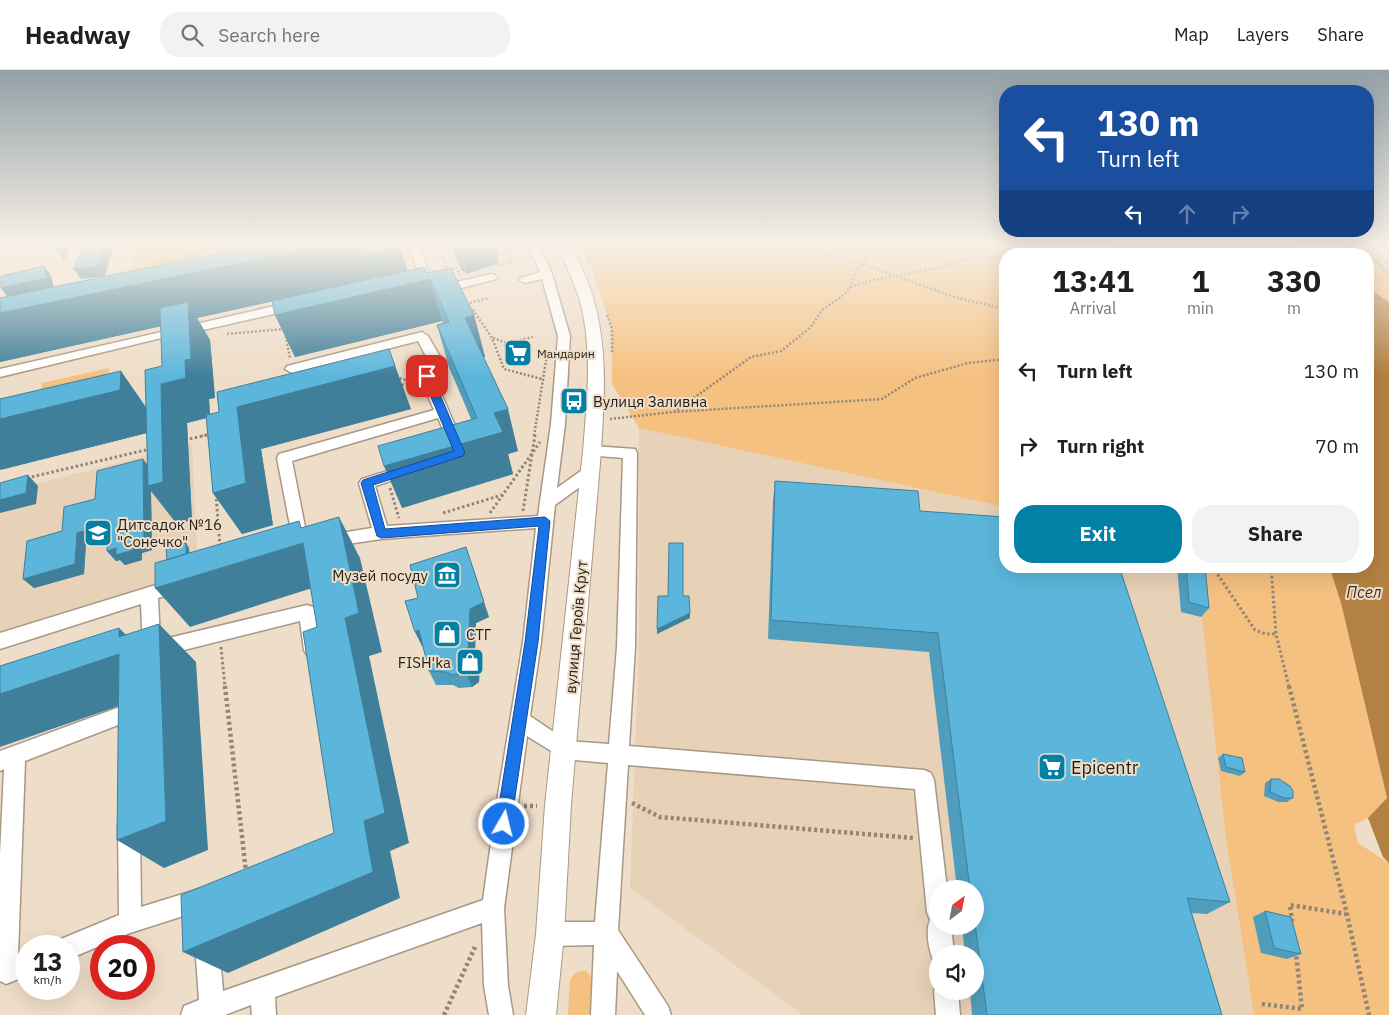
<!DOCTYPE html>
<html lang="en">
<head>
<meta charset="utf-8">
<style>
	:root { --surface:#fff; --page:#f2f2f2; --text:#202124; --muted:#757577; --line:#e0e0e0; --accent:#0280a5 }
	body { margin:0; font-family:"IBM Plex Sans",sans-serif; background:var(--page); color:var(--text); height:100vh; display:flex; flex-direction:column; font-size:19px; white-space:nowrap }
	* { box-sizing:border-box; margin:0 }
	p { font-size:16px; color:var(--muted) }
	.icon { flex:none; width:28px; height:28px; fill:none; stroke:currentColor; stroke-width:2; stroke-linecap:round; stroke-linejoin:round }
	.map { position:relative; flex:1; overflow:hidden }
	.panel { position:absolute; left:999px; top:178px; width:375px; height:325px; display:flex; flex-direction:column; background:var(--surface); border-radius:20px; box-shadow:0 5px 20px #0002 }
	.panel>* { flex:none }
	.guide { position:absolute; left:999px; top:15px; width:375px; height:152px; border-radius:20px; box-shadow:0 5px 20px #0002; background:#1a4fa0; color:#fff; overflow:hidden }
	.needle { width:32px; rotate:32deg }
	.fabs { position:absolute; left:929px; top:810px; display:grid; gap:10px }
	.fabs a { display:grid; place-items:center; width:55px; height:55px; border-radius:50%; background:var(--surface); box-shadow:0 5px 20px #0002; font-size:25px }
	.speed { position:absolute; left:15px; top:865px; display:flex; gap:10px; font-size:25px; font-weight:700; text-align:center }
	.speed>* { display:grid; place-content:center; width:65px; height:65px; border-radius:50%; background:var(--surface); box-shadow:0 5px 20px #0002; line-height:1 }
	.speed small { font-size:12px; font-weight:400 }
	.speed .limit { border:8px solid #d22; background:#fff; color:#111 }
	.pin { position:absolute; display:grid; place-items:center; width:42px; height:42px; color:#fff; margin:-21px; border-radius:10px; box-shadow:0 2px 8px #0006 }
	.me { position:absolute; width:55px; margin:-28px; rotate:8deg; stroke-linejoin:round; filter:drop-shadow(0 0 4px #0008) }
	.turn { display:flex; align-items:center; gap:18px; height:105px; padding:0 15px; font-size:22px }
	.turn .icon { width:65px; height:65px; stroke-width:2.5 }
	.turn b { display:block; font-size:35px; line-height:42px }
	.lanes { display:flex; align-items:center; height:48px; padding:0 15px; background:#0003; justify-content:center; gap:25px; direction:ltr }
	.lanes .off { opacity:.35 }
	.eta { display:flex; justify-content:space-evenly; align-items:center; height:85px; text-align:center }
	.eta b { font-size:30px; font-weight:700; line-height:35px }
	.button { display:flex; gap:10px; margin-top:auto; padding:10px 15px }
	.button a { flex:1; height:58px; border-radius:20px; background:var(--accent); color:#fff; font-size:20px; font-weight:700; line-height:58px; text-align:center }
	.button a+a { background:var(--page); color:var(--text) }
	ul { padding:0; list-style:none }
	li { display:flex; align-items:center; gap:15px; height:75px; padding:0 15px }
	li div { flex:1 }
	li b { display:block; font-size:19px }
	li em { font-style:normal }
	header { display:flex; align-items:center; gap:30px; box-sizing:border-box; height:70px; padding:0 25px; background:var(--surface); border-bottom:1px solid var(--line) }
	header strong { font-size:24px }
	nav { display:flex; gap:28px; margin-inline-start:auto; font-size:18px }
	.search { width:350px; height:45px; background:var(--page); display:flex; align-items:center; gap:12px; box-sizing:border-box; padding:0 18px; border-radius:20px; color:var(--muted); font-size:19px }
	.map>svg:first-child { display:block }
	.built { fill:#e7d1b7; fill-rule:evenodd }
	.green { fill:#f5c181 }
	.water { fill:#b38242 }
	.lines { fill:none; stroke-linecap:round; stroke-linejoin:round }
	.minor-casing { stroke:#a89885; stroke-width:3 }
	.major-casing { stroke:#a89885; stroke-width:2 }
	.path-far2 { stroke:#918576; stroke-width:2.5; stroke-dasharray:2 2; stroke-linecap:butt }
	.path-far1 { stroke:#918576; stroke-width:3; stroke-dasharray:2.5 2.5; stroke-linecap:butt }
	.path { stroke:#918576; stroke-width:4.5; stroke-dasharray:3 3; stroke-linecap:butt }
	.minor { fill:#fff; fill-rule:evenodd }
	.major { fill:#fff; fill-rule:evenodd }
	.wall { fill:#4f9dbc }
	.shaded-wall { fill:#407f99 }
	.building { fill:#5cb6db; stroke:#407f99 }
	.route { fill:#1a73e8; stroke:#114b97 }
	.labels { text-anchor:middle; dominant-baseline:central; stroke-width:4; stroke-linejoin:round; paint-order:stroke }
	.far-poi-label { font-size:12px; fill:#241e16; stroke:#eeddc8; text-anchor:start }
	.poi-label { font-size:15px; fill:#241e16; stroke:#eeddc8; text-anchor:start }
	.street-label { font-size:15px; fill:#241e16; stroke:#eeddc8 }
	.water-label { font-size:16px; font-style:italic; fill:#463014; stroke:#eeddc8 }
	.near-poi-label { font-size:18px; fill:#241e16; stroke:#eeddc8; text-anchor:start }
</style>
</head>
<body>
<header>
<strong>Headway</strong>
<div class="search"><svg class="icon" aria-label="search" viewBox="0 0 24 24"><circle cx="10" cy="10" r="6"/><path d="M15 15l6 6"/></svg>Search here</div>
<nav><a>Map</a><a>Layers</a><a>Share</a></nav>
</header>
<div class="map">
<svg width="1389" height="945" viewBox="0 0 1389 945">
	<rect width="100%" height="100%" fill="#eeddc8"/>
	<path class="built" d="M639,358L1005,437V496H1196L1226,769L1254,945H803L630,818L639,575ZM938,819H975V856H938ZM938,884H975V921H938Z
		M192,374L198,503L0,563V423Z"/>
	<path class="green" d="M147,174H377L126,211L138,176Z
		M583,174H1103L1126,184H1005V437L639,358L612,314V259Z
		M1292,174H1389V232L1368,218V184H1312Z
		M109,298L108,315L39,331L42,313Z
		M1196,496H1329L1341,533L1387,729L1368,748L1354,755L1358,773L1389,793V945H1254L1226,769Z
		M586,900L593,910L592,945H568L570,910L575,903Z"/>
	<path class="water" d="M1103,174H1292L1312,184H1126Z
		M1368,218L1389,232V793L1383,787L1368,748L1387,728L1341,533L1329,496H1368Z"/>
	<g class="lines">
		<defs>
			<path id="minor" d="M0,174H7L0,178Z
				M408,174H418L434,217L492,204L498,207L496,209L438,224L425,221Z
				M528,174H538L552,204L570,266L565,354L557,418L585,398L590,397L595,398L598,402L595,406L555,435L541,572L530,646L567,671L609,674L617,577L623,388L587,385L585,381L587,377L592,376L635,379L637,383L635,577L629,676L924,700L931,703L934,710L947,819H938V856H951L954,884H938V894L934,892C929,881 925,862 930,850L927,842L915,719L628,695L618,860L668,936L671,945H645L617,901L615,945H591L594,875L550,876L542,872L538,864L542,856L550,852H595L608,693L564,689L527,666L504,838L508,916L513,945H489L484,916L482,853L275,927L276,945H252L251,935L225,945H181L184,936L199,930L195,874L199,866L207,862L215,866L219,874L223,921L483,830L496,737L523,572L536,458L381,469L328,477L322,475L320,471L322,467L328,465L372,458L359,413L362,409L410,394L415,395L417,399L415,403L375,416L387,456L538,446L551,354L558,266L542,209L525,213L519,210L521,208L540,202Z
				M296,231L302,235L300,238L181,265L178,264L0,307V299Z
				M422,262L428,266L443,292L434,307L463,374L461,378H451L438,348L292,391L308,472L306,476L300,478L294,476L277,388L279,384L434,340L420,307L429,292L418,271L292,303L285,299L287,296Z
				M159,514L165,516L168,521L165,526L158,528L160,570L307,535L313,537L316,542L322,580L319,585L313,588L307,585L304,580L300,551L152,588L146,585L143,580L141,534L0,579V563Z
				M128,634L135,637C139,645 139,653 135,661L128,664L121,661L118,655L25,691L18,885L26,882V906L6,914L0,911V785L4,699L0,701V681Z
				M129,743L137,746L140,754L141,837L202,818L210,821L213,829L210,837L202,840L130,863L69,889V876H58L61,869L119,845L118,754L121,746Z
				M937,912L938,921H958L960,945H936L934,921Z"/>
			<path id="major" d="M557,174H571C579,193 589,211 594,231C608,280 604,331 601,381L571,735L564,864L556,945H526L536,864L545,735L583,381C587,331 593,280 580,231C574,212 565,193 557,174Z"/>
		</defs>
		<use href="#minor" class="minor-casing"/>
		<use href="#major" class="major-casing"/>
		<path class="path-far2" d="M218,174L222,182L227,184
			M436,174L448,200L456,198L460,205
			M583,174L590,194
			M785,174L863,194L954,227L1005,239
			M976,174L1004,189
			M1025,174L1044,184
			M1344,174L1360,184
			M1362,174L1389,205
			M426,176L435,174
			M587,183L647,174
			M1368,188L1382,196L1389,191
			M160,195L227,174
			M495,196L513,192L504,174
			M157,197L179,174
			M850,217L874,210L946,196L967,189H1005
			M466,234L489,228
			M469,238L473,240L492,268L504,299L542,309
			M607,245L612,259V283
			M285,262L290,288
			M227,264L284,259L283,257
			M493,268L507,273L533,267
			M396,307L412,312
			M398,316L412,312L413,314
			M674,342L751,287L781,281L810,258L822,240L844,225L850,218L856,201L863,194L874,174
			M610,349L673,342L882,329L915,308L968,293L1005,289
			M201,366L211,364
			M534,366L547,284"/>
		<path class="path-far1" d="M185,370L207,365
			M27,408L150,379
			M390,418L399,448
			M216,424L220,478
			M523,441L535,365
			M443,443L502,425
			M490,443L540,372
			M1212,496L1255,560L1266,564H1276
			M1271,496L1276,564L1289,617
			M221,577L225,617"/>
		<path class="path" d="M225,616L246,802
			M1289,616L1347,844L1369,945
			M632,733L660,747L914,768
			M524,736H537
			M1292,852L1290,835L1346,844
			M1262,934L1302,939L1296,883
			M444,945L475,877"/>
		<use href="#minor" class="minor"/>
		<use href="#major" class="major"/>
	</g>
	<path class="wall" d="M264,174H399L408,201L427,203L474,245L485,287L483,288L518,381L508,384L513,404L402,438L471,349L449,297L437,255L443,253L442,251L295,287L275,245L272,231L197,248L210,270L215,328L209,329L210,344L411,339L261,379L273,455L242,464L213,423L207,348L187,353L192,450L177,454L151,421L152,480L142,483V490L125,495L120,490L116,491L107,481L108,467L86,473L84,504L34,518L23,509L62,461L95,429L147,394V363L0,400L146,337L162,296L161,256L0,292L7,227L44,196L51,206L53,217Z
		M451,174H495L499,193L466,204L464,200L462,201L454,185Z
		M504,275L529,281L530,286L511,292L505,280Z
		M775,411L920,441L1230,832L1207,844L1192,843L1222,945H972L970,921H975V884H965L962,856H975V819H957L929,582L768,569L773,431Z
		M1177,496H1205L1209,538L1201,547L1181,542Z
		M405,531L489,547L476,553L475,582L480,594L479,612L472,617L459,618L453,615H436L429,601L423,576H422Z
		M1223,684L1245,702L1240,706L1221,701L1218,688Z
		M1271,709L1293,728L1287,732H1278L1264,726L1265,713Z
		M1265,841L1301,884L1287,889L1261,883L1253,847Z"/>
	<path class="shaded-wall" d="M60,174H72L64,190L57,180Z
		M105,174H119L118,176L113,177L105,206L81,209L74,199Z
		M332,174H361L374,209L197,248L210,270L215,328L209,329L210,347L187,353L192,450L177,454L151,421L152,480L142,483V490L125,495L120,490L116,491L107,481L134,473L143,389L151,399L161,314L185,290L189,250L0,292V243Z
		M455,174H458L464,200L462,201Z
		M459,174H495L499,193L466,204Z
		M400,177L411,213L430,209L442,251L295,287L275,245L380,221L367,184Z
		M44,196L51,206L54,218L9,229L1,218Z
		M474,245L485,287L476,290L465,248Z
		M389,279L411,339L261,379L273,455L242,464L213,423L237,337Z
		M529,281L530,286L511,292L510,287Z
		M121,301L150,343L151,362L0,400V349Z
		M508,339L518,381L508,384L513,404L402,438L384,396L494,343Z
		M28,405L38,416L36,434L0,443V430Z
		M339,447L360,488L382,582L369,586L409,773L390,781L400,828L228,903L183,882L364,751L345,548Z
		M108,454L117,464L86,473L84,504L34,518L23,509L77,463Z
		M186,473L189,478L190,490L171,496Z
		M303,473L328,513L190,557L155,518Z
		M471,492L489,547L476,553L475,582L480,594L479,612L472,617L466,603Z
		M690,543V548L657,564V559Z
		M159,554L196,592L208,780L164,798L117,770Z
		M119,558L158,596L119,567Z
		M419,560L426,574L422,576L415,562Z
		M119,584L159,622L0,677V624Z"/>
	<path class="building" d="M54,174H60L57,180Z
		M83,174H105L98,196L74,199Z
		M264,174H332L0,243V228Z
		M362,174H399L400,177L367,184Z
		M44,196L46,208L1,218V206Z
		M424,197L427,203L451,198L474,245L465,248L508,339L494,343L503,362L384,396L378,376L477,348L437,255L449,252L430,209L275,245L272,231Z
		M188,232L191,289L185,290L186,308L161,314L163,412L148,416L145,300L162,296L160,238Z
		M524,269L529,281L510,287L504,275Z
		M389,279L395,296L237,337L246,413L213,423L206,345L219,342L217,322Z
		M121,301L120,320L0,349V329Z
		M143,389L144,470L134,473L133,480L116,485V478L107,481L108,454L77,463L75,494L23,509L27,471L62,461L64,437L95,429L97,401Z
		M28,405L26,423L0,430V413Z
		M775,411L918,421L920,441L1005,447V496H1119L1230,832L1187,828L1222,945H987L975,854V819H970L938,563L771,550Z
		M339,447L359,543L345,548L385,743L364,751L373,802L183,882L181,825L334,763L303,562L317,557L303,473L155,518V493L299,451L301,458Z
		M186,473V484L167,490L166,478Z
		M669,473H683V526H689L690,543L657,559L658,526H668Z
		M466,477L484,532L470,539L468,581L474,580L473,598L466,603L452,605L446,602L429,601L419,560L415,562L405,531L418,528L410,495Z
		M1186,496H1205L1209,538L1189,532Z
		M159,554L166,751L117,770L119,584L0,624V596L119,558V567Z
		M1223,684L1242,688L1245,702L1226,697Z
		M1271,709H1279L1290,716L1293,721V728H1284L1270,722Z
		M1265,841L1291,847L1301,884L1274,878Z"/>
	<linearGradient id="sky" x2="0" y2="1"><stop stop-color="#93a0a6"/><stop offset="0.57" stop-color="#f7f0e6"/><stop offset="1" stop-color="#f7f0e6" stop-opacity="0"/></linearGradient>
	<rect width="1389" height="306" fill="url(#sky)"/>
	<path class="route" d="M424,304H430L432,306L465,383L463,386L373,415L385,459L545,447L550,451L538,572L511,754L509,759L504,761L498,759L496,754L525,572L539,456L381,468L377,466L361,413L363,410L454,381L422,306Z"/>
	<defs>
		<symbol id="supermarket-square" viewBox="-11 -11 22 22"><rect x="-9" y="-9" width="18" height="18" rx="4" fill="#0280a5" stroke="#eeddc8"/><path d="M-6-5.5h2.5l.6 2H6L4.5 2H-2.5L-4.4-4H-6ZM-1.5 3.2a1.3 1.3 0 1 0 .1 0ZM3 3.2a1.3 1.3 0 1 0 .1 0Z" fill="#fff"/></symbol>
		<symbol id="bus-square" viewBox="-11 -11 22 22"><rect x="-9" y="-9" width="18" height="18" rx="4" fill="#0280a5" stroke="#eeddc8"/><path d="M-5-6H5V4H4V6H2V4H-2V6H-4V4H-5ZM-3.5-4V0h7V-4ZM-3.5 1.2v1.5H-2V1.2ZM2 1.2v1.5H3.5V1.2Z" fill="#fff"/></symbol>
		<symbol id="school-square" viewBox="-11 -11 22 22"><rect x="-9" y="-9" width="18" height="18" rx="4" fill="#0280a5" stroke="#eeddc8"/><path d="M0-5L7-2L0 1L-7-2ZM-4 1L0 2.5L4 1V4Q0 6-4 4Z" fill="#fff"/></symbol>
		<symbol id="museum-square" viewBox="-11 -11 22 22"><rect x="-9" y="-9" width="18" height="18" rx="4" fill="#0280a5" stroke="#eeddc8"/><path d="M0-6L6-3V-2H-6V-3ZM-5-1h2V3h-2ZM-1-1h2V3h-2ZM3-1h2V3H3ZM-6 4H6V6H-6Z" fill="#fff"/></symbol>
		<symbol id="shop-square" viewBox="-11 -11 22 22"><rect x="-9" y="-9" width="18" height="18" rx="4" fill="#0280a5" stroke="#eeddc8"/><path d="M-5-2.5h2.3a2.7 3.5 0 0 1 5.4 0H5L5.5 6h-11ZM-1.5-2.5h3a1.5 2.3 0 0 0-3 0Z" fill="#fff"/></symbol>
	</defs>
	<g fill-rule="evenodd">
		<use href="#supermarket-square" x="502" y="267" width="32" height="32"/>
		<use href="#bus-square" x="558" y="315" width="32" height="32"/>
		<use href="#school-square" x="82" y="447" width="32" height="32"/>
		<use href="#museum-square" x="431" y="489" width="32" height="32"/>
		<use href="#shop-square" x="431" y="548" width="32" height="32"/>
		<use href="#shop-square" x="454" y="576" width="32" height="32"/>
		<use href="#supermarket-square" x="1036" y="681" width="32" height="32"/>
	</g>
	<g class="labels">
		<g class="far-poi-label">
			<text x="537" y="283">Мандарин</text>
		</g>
		<g class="poi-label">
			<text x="593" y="331">Вулиця Заливна</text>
			<text x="117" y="454">Дитсадок №16<tspan x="117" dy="17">"Сонечко"</tspan></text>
			<text x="428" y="505" text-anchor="end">Музей посуду</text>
			<text x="466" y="564">СТГ</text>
			<text x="451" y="592" text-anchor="end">FISH'ka</text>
		</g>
		<g class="street-label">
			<text transform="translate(576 557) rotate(-85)">вулиця Героїв Крут</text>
		</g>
		<g class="water-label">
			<text x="1364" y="522">Псел</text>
		</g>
		<g class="near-poi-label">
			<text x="1071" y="697">Epicentr</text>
		</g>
	</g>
</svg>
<div class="fabs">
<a><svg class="needle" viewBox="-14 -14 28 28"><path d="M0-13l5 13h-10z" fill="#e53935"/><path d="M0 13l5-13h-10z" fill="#757577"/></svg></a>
<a><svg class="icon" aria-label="sound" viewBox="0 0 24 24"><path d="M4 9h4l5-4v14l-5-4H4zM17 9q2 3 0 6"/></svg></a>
</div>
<div class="speed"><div>13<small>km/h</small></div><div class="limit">20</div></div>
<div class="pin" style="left:427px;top:306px;background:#d93025"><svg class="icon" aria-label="arrive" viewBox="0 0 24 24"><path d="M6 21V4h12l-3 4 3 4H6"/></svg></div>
<svg class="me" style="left:504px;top:754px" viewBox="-20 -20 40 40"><circle r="17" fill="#1a73e8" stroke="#fff" stroke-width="3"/><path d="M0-11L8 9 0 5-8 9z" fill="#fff"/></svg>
<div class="guide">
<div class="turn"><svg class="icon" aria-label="left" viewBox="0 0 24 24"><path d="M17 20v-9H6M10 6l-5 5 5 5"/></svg><div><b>130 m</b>Turn left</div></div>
<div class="lanes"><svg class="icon" aria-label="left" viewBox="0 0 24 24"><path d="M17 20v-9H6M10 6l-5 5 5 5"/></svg><svg class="icon off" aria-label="ahead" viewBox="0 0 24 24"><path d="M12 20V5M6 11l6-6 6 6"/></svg><svg class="icon off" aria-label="right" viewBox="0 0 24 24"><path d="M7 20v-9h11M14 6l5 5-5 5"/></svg></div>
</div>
<section class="panel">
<div class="eta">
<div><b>13:41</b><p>Arrival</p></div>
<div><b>1</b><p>min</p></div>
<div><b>330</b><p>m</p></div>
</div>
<ul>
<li><svg class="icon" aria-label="left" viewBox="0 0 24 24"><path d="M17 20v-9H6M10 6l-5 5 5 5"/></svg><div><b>Turn left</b></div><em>130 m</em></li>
<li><svg class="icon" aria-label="right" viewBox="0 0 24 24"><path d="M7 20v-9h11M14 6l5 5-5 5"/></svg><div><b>Turn right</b></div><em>70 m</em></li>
</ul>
<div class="button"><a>Exit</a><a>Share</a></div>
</section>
</div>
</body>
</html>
